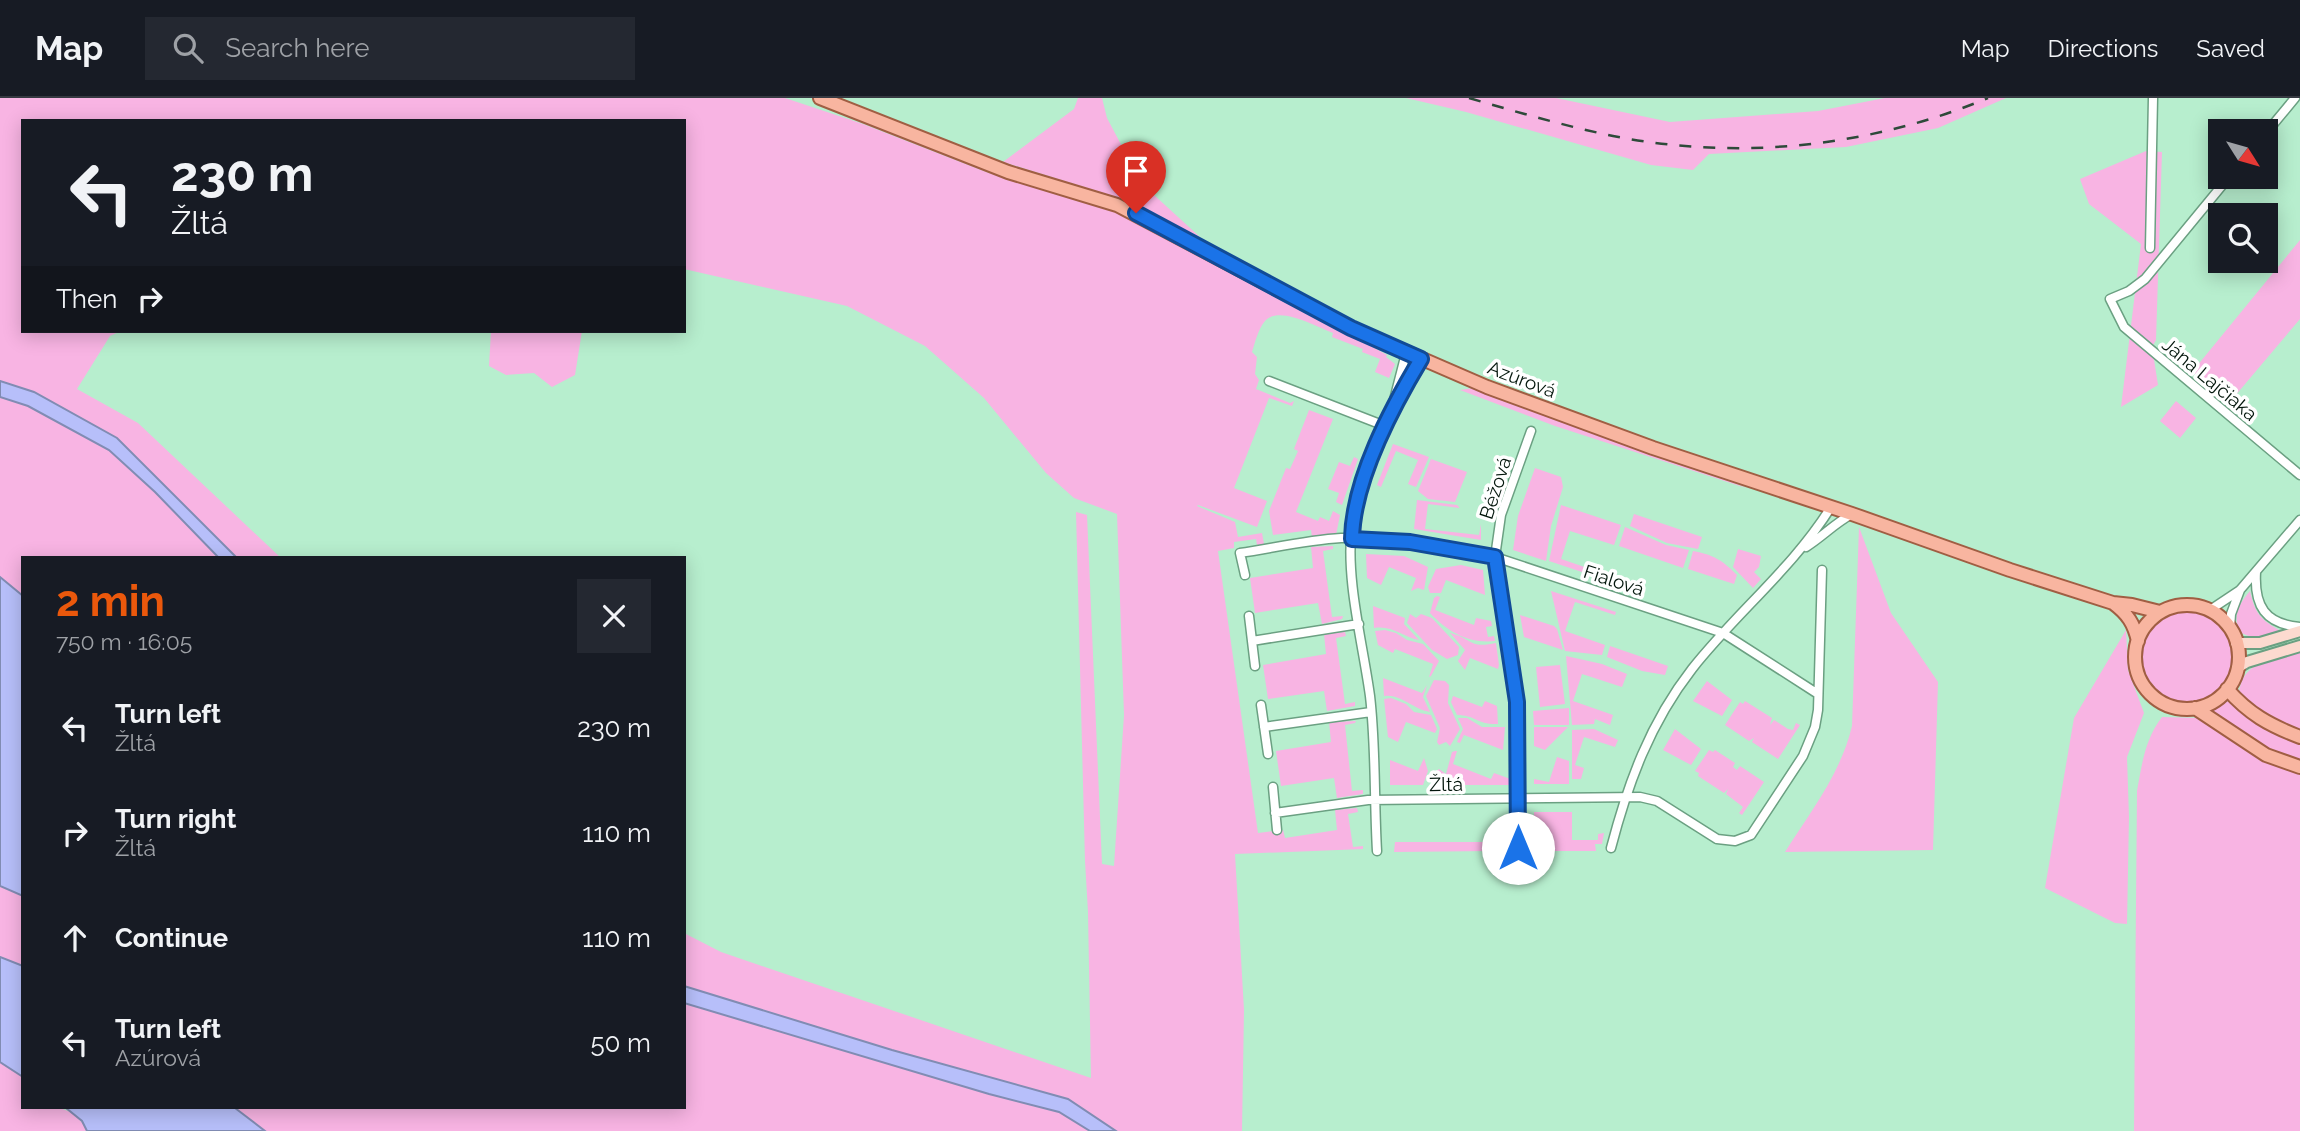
<!DOCTYPE html>
<html lang="en">
<head>
<meta charset="utf-8">
<style>
	:root { --surface:#171b24; --page:#242831; --text:#f1f3f6; --muted:#9ea1a6; --line:#363941; --accent:#ea580c }
	body { margin:0; font-family:Raleway,sans-serif; background:var(--page); color:var(--text); height:100vh; display:flex; flex-direction:column; font-size:26px; white-space:nowrap }
	* { box-sizing:border-box; margin:0 }
	p { font-size:23px; color:var(--muted) }
	.icon { flex:none; width:38px; height:38px; fill:none; stroke:currentColor; stroke-width:2; stroke-linecap:round; stroke-linejoin:round }
	.map { position:relative; flex:1; overflow:hidden }
	.panel { position:absolute; left:21px; top:458px; width:665px; height:553px; display:flex; flex-direction:column; background:var(--surface); border-radius:0px; box-shadow:0 4px 18px #0003 }
	.panel>* { flex:none }
	.top-card { position:absolute; left:21px; top:21px; width:665px; height:214px; border-radius:0px; box-shadow:0 4px 18px #0003; background:#171b24; color:var(--text); overflow:hidden }
	.needle { width:46px; rotate:127deg }
	.buttons { position:absolute; left:2208px; top:21px; display:grid; gap:14px }
	.buttons a { display:grid; place-items:center; width:70px; height:70px; border-radius:0px; background:var(--surface); box-shadow:0 4px 18px #0003; font-size:35px }
	.pin { position:absolute; display:grid; place-items:center; width:60px; height:60px; color:#fff; margin:-72px -30px; border-radius:50% 50% 50% 0; rotate:-45deg; box-shadow:0 0 7px #0007 }
	.pin .icon { rotate:45deg }
	.me { position:absolute; width:77px; margin:-38px; rotate:0deg; stroke-linejoin:round; filter:drop-shadow(0 0 5px #0008) }
	.turn { display:flex; align-items:center; gap:24px; height:147px; padding:0 35px; font-size:32px }
	.turn .icon { width:91px; height:91px; stroke-width:2.5 }
	.turn b { display:block; font-size:49px; line-height:60px }
	.then { display:flex; align-items:center; height:66px; padding:0 35px; background:#0003; gap:14px; font-size:26px }
	.round { display:grid; place-items:center; flex:none; width:74px; height:74px; border-radius:0px; background:var(--page) }
	.overview { display:flex; align-items:center; justify-content:space-between; height:119px; padding:0 35px }
	h1 { font-size:42px; font-weight:700; line-height:52px; color:var(--accent) }
	ul { padding:0; list-style:none }
	li { display:flex; align-items:center; gap:21px; height:105px; padding:0 35px }
	li div { flex:1 }
	li b { display:block; font-size:26px }
	li em { font-style:normal }
	header { display:flex; align-items:center; gap:42px; box-sizing:border-box; height:98px; padding:0 35px; background:var(--surface); border-bottom:2px solid var(--line) }
	header strong { font-size:33px }
	nav { display:flex; gap:38px; margin-inline-start:auto; font-size:24px }
	.search { width:490px; height:63px; background:var(--page); display:flex; align-items:center; gap:18px; box-sizing:border-box; padding:0 24px; border-radius:0px; color:var(--muted); font-size:26px }
	.map>svg:first-child { display:block }
	.green { fill:#f8b4e3 }
	.water { fill:#b7bffa; stroke:#818cb3; stroke-width:2 }
	.lines { fill:none; stroke-linecap:round; stroke-linejoin:round }
	.street-casing { stroke:#6ba082; stroke-width:11 }
	.secondary-casing { stroke:#6ba082; stroke-width:14 }
	.primary-casing { stroke:#a05e43; stroke-width:16 }
	.street { stroke:#fff; stroke-width:8 }
	.secondary { stroke:#fcdacf; stroke-width:10 }
	.primary { stroke:#f8b5a0; stroke-width:12 }
	.rail { stroke:#2e4a3a; stroke-width:2.5; stroke-dasharray:12 12; stroke-linecap:butt }
	.route-casing { stroke:#114b97; stroke-width:18 }
	.route { stroke:#1a73e8; stroke-width:12 }
	.labels { text-anchor:middle; dominant-baseline:central; stroke-width:7; stroke-linejoin:round; paint-order:stroke }
	.street-label { font-size:19px; fill:#03160c; stroke:#fff }
</style>
</head>
<body>
<header>
<strong>Map</strong>
<div class="search"><svg class="icon" aria-label="search" viewBox="0 0 24 24"><circle cx="10" cy="10" r="6"/><path d="M15 15l6 6"/></svg>Search here</div>
<nav><a>Map</a><a>Directions</a><a>Saved</a></nav>
</header>
<div class="map">
<svg width="2300" height="1033" viewBox="0 0 2300 1033">
	<rect width="100%" height="100%" fill="#b7eece"/>
	<path class="green" d="M0,0H785L863,26L989,75L1047,93L1116,111L1241,176L1387,257L1386,259L1395,266L1389,280L1375,274L1380,261L1362,254L1363,251L1332,239L1333,235C1317,229 1279,207 1265,223C1258,231 1255,245 1252,254L1257,259L1255,276L1259,282L1256,291L1290,305L1294,303L1292,308L1269,300L1234,390L1267,403L1257,429L1198,407L1197,408L1235,424L1238,439L1262,435L1264,446L1257,447L1256,441L1234,444V450L1218,453L1258,735L1283,732L1285,740L1337,732L1335,712L1357,710L1358,714L1348,716L1353,749L1363,748V751L1235,756L1244,912L1242,1033H265L235,1010H684V835L721,854L1091,980L1088,814L1085,763L1076,414L1087,417L1102,766L1114,768L1124,617L1117,416L1074,400L1046,375L984,300L925,248L847,208L684,171V23H23V233H121L110,238L77,291L138,325L281,460H23V498L0,479Z
		M1078,0H1102L1107,20L1142,86L1201,140L1125,102L1003,64L1074,11Z
		M1406,0H1556L1670,24L1818,13L1885,0H2006L1938,30L1846,49L1709,56L1693,72L1651,67L1466,14Z
		M2146,53L2162,54L2156,242L2152,249L2158,287L2121,309L2141,146L2089,106L2080,81Z
		M2300,142V221L2229,305L2192,274Z
		M491,233H582L575,277L552,289L534,275L506,277L489,268Z
		M1473,290L1708,373L1746,390L1555,328L1460,292Z
		M2176,303L2196,320L2180,340L2160,323Z
		M1309,312L1333,321L1296,414L1318,423L1320,419L1329,423L1333,413L1340,417L1336,437L1312,439L1311,432L1273,437L1269,413L1286,370L1290,371L1298,353L1294,351Z
		M1393,346L1429,359L1416,389L1408,386L1418,362L1396,353L1381,389L1377,387Z
		M1354,359L1358,361L1342,407L1336,404L1339,395L1328,391L1339,364L1350,368Z
		M1431,361L1467,374L1455,404L1428,401L1418,393Z
		M1535,370L1561,379L1563,389L1551,428L1546,463L1513,452L1518,418Z
		M1417,402L1457,407L1460,410L1428,406L1425,431L1479,437L1481,426V442L1414,431Z
		M1561,407L1621,427L1614,447L1570,433L1561,461L1605,476L1603,481L1549,463Z
		M1634,416L1702,439L1698,451L1667,445L1630,428Z
		M1625,429L1666,447L1689,452L1683,470L1619,448Z
		M1859,429L1891,515L1938,584L1933,752L1785,754C1811,713 1841,675 1852,628Z
		M1333,448V451L1323,453L1332,519L1343,518L1342,521L1322,526L1318,505L1255,515L1250,480L1313,470L1311,449Z
		M1738,451L1761,458L1759,469L1754,474L1761,481L1753,490L1733,469Z
		M1693,453C1714,457 1722,462 1737,477L1734,486L1688,471Z
		M1366,456L1404,458L1428,469L1424,492L1418,490L1411,493L1416,480L1389,469L1381,487L1367,480Z
		M1461,467L1483,472L1485,497L1446,482L1441,495H1430L1428,489L1436,471Z
		M1551,493L1616,514L1615,517L1575,504L1565,533L1605,547L1602,557L1565,553Z
		M2250,493C2255,516 2261,522 2281,533L2254,540L2241,535C2231,519 2239,506 2250,493Z
		M1437,498L1440,499L1435,512L1474,527L1476,520L1491,523L1492,528L1486,529L1488,539L1494,538L1495,543C1469,546 1448,534 1430,515L1434,500Z
		M1373,508L1405,520L1404,526L1419,542C1403,539 1392,527 1374,530Z
		M2142 559a45 45 0 1 1 90 0a45 45 0 1 1-90 0Z
		M1410,516L1416,520L1421,516L1432,520L1459,549L1458,557L1447,561L1432,552L1407,525Z
		M1520,517L1554,528L1557,531L1563,552L1524,539Z
		M1385,532L1396,535L1407,542L1423,546L1439,563L1431,578L1429,579L1433,566L1395,551L1393,555L1378,547L1375,533Z
		M2126,532L2128,572L2144,615L2127,659L2129,719L2127,826L2115,825L2045,790L2074,620Z
		M1345,534L1346,538L1336,540L1345,606L1355,604V608L1327,613L1324,593L1268,601L1263,567L1326,556L1324,536Z
		M1450,535C1472,540 1468,551 1496,545L1499,567L1498,571L1470,560L1465,572L1458,563L1465,552Z
		M1610,548L1668,568L1665,577L1642,573L1607,559Z
		M2300,553V634L2259,615L2239,596C2241,563 2274,561 2300,553Z
		M1566,558L1602,566L1627,576L1622,589L1582,576L1573,603L1613,617L1610,627L1595,621L1594,626L1572,627Z
		M1560,567L1565,606L1540,609L1536,569Z
		M1383,580L1422,595L1427,587L1423,599L1430,614C1412,611 1402,596 1384,598Z
		M1434,582L1445,583L1449,587L1448,605L1460,631L1450,648L1446,644L1439,647L1437,644L1440,630L1426,598Z
		M1707,583L1732,602L1722,618L1693,603Z
		M1453,598L1482,609L1485,603L1497,608L1498,626C1478,627 1475,617 1457,617L1451,604Z
		M1391,600L1406,606L1414,614L1431,617L1437,631L1435,635L1406,624L1398,644L1388,639L1384,601Z
		M1745,603L1772,620L1770,627L1774,622L1788,631L1793,632L1796,625L1800,627L1778,661L1752,644L1754,640L1749,643L1725,627L1740,604L1743,606Z
		M2228,603C2250,623 2272,635 2300,646V664L2256,646L2212,613Z
		M1569,610V627H1534L1533,613Z
		M2162,619L2200,620L2262,663L2300,676V1033H2134L2137,693C2142,666 2145,641 2162,619Z
		M1458,620H1467L1482,629H1505L1503,652L1464,637L1460,645L1457,644L1463,631Z
		M1356,623L1355,625L1345,627L1352,693L1363,692V696L1337,700L1334,680L1281,688L1276,653L1331,644L1329,624Z
		M1534,629H1568L1545,652L1534,648Z
		M1594,631L1618,642L1615,649L1584,639L1575,667L1584,670L1581,681H1572V632Z
		M1675,631L1701,651L1691,667L1663,652Z
		M1709,652L1713,654L1715,652L1735,665L1733,669L1737,672L1740,668L1764,684L1742,717L1739,715L1743,709L1726,696L1728,691L1724,695L1698,678L1699,675L1695,673Z
		M1455,653H1457L1453,666L1491,681L1494,675L1513,682V687H1434V685H1445L1435,680V674L1439,671L1446,676L1452,654Z
		M1557,659L1569,663V686H1534V681L1549,684Z
		M1424,660L1428,673L1423,687H1390V662L1418,673Z
		M1534,714H1572V742H1598V736L1604,735L1602,746H1595L1596,753H1534Z
		M1395,744H1483L1486,751L1491,753L1394,754Z
		M0,788L23,798V868L0,859Z
		M0,964L23,979V1010C51,1010 73,1004 87,1033H0Z"/>
	<path class="water" d="M0,283L34,294L117,340L237,460H219L155,394L109,352L28,308L0,299Z
		M0,479L23,498V798L0,788Z
		M0,859L23,868V979L0,964Z
		M684,888L892,952L1068,1001L1116,1033H1090L1059,1014L989,996L684,905Z
		M66,1010H235L265,1033H87L82,1023Z"/>
	<g class="lines">
		<defs>
			<path id="street" d="M2266,35L2295,0
				M2229,79L2145,181L2129,193L2110,201L2124,229L2300,377
				M2150,150L2153,0
				M1269,283L1385,328
				M1394,302L1406,255
				M1806,449C1822,439 1835,425 1852,416
				M2256,474C2254,508 2265,526 2300,529
				M1245,477L1240,455C1273,450 1308,442 1341,440C1392,438 1445,449 1495,459L1723,535L1818,596
				M2210,512L2240,492L2300,422
				M1249,518L1255,568
				M2230,530L2231,516L2240,492
				M1252,543L1359,526
				M1261,607L1268,656
				M1264,629L1371,614
				M1273,689L1277,732
				M1275,715L1368,702L1640,699L1657,703L1717,741L1735,743L1751,737L1803,658L1815,629L1818,612L1822,472
				M1518,750L1517,604L1495,459L1501,417L1531,333
				M1611,750C1628,685 1650,625 1692,571C1736,515 1793,470 1831,409
				M1377,753C1374,701 1376,649 1370,598C1363,546 1345,480 1352,428C1360,370 1392,310 1421,261"/>
			<path id="secondary" d="M2236,545H2260L2300,533
				M2237,570L2247,564L2300,548"/>
			<path id="primary" d="M820,0L1008,74L1117,107L1351,230L1487,289L1653,350L1852,416L2010,472L2113,505L2132,507L2160,514
				M2113,505C2128,516 2134,526 2138,543
				M2135 559a52 52 0 1 1 104 0a52 52 0 1 1-104 0Z
				M2227,591C2249,616 2269,627 2300,639
				M2195,610L2266,657L2300,669"/>
		</defs>
		<use href="#street" class="street-casing"/>
		<use href="#secondary" class="secondary-casing"/>
		<use href="#primary" class="primary-casing"/>
		<use href="#street" class="street"/>
		<use href="#secondary" class="secondary"/>
		<use href="#primary" class="primary"/>
		<path class="rail" d="M1469,0C1517,14 1565,28 1613,38C1739,63 1870,49 1988,0"/>
	</g>
	<g class="lines">
		<defs>
			<path id="route" d="M1136,115L1351,230L1421,261C1391,311 1353,382 1352,441L1410,444L1495,459L1517,604L1518,750"/>
		</defs>
		<use href="#route" class="route-casing"/>
		<use href="#route" class="route"/>
	</g>
	<g class="labels">
		<g class="street-label">
			<text transform="translate(1522 281) rotate(21)">Azúrová</text>
			<text transform="translate(2210 281) rotate(40)">Jána Lajčiaka</text>
			<text transform="translate(1495 390) rotate(-72)">Béžová</text>
			<text transform="translate(1614 482) rotate(18)">Fialová</text>
			<text transform="translate(1446 686) rotate(-1)">Žltá</text>
		</g>
	</g>
</svg>
<div class="buttons">
<a><svg class="needle" viewBox="-14 -14 28 28"><path d="M0-13l5 13h-10z" fill="#e53935"/><path d="M0 13l5-13h-10z" fill="#9ea1a6"/></svg></a>
<a><svg class="icon" aria-label="search" viewBox="0 0 24 24"><circle cx="10" cy="10" r="6"/><path d="M15 15l6 6"/></svg></a>
</div>
<div class="pin" style="left:1136px;top:115px;background:#d93025"><svg class="icon" aria-label="arrive" viewBox="0 0 24 24"><path d="M6 21V4h12l-3 4 3 4H6"/></svg></div>
<svg class="me" style="left:1518px;top:750px" viewBox="-20 -20 40 40"><circle r="19" fill="#fff"/><path d="M0-13L10 11 0 6-10 11z" fill="#1a73e8"/></svg>
<div class="top-card">
<div class="turn"><svg class="icon" aria-label="left" viewBox="0 0 24 24"><path d="M17 20v-9H6M10 6l-5 5 5 5"/></svg><div><b>230 m</b>Žltá</div></div>
<div class="then">Then<svg class="icon" aria-label="right" viewBox="0 0 24 24"><path d="M7 20v-9h11M14 6l5 5-5 5"/></svg></div>
</div>
<section class="panel">
<div class="overview"><div><h1>2 min</h1><p>750 m · 16:05</p></div><a class="round"><svg class="icon" aria-label="close" viewBox="0 0 24 24"><path d="M6 6l12 12M18 6L6 18"/></svg></a></div>
<ul>
<li><svg class="icon" aria-label="left" viewBox="0 0 24 24"><path d="M17 20v-9H6M10 6l-5 5 5 5"/></svg><div><b>Turn left</b><p>Žltá</p></div><em>230 m</em></li>
<li><svg class="icon" aria-label="right" viewBox="0 0 24 24"><path d="M7 20v-9h11M14 6l5 5-5 5"/></svg><div><b>Turn right</b><p>Žltá</p></div><em>110 m</em></li>
<li><svg class="icon" aria-label="ahead" viewBox="0 0 24 24"><path d="M12 20V5M6 11l6-6 6 6"/></svg><div><b>Continue</b></div><em>110 m</em></li>
<li><svg class="icon" aria-label="left" viewBox="0 0 24 24"><path d="M17 20v-9H6M10 6l-5 5 5 5"/></svg><div><b>Turn left</b><p>Azúrová</p></div><em>50 m</em></li>
</ul>
</section>
</div>
</body>
</html>
